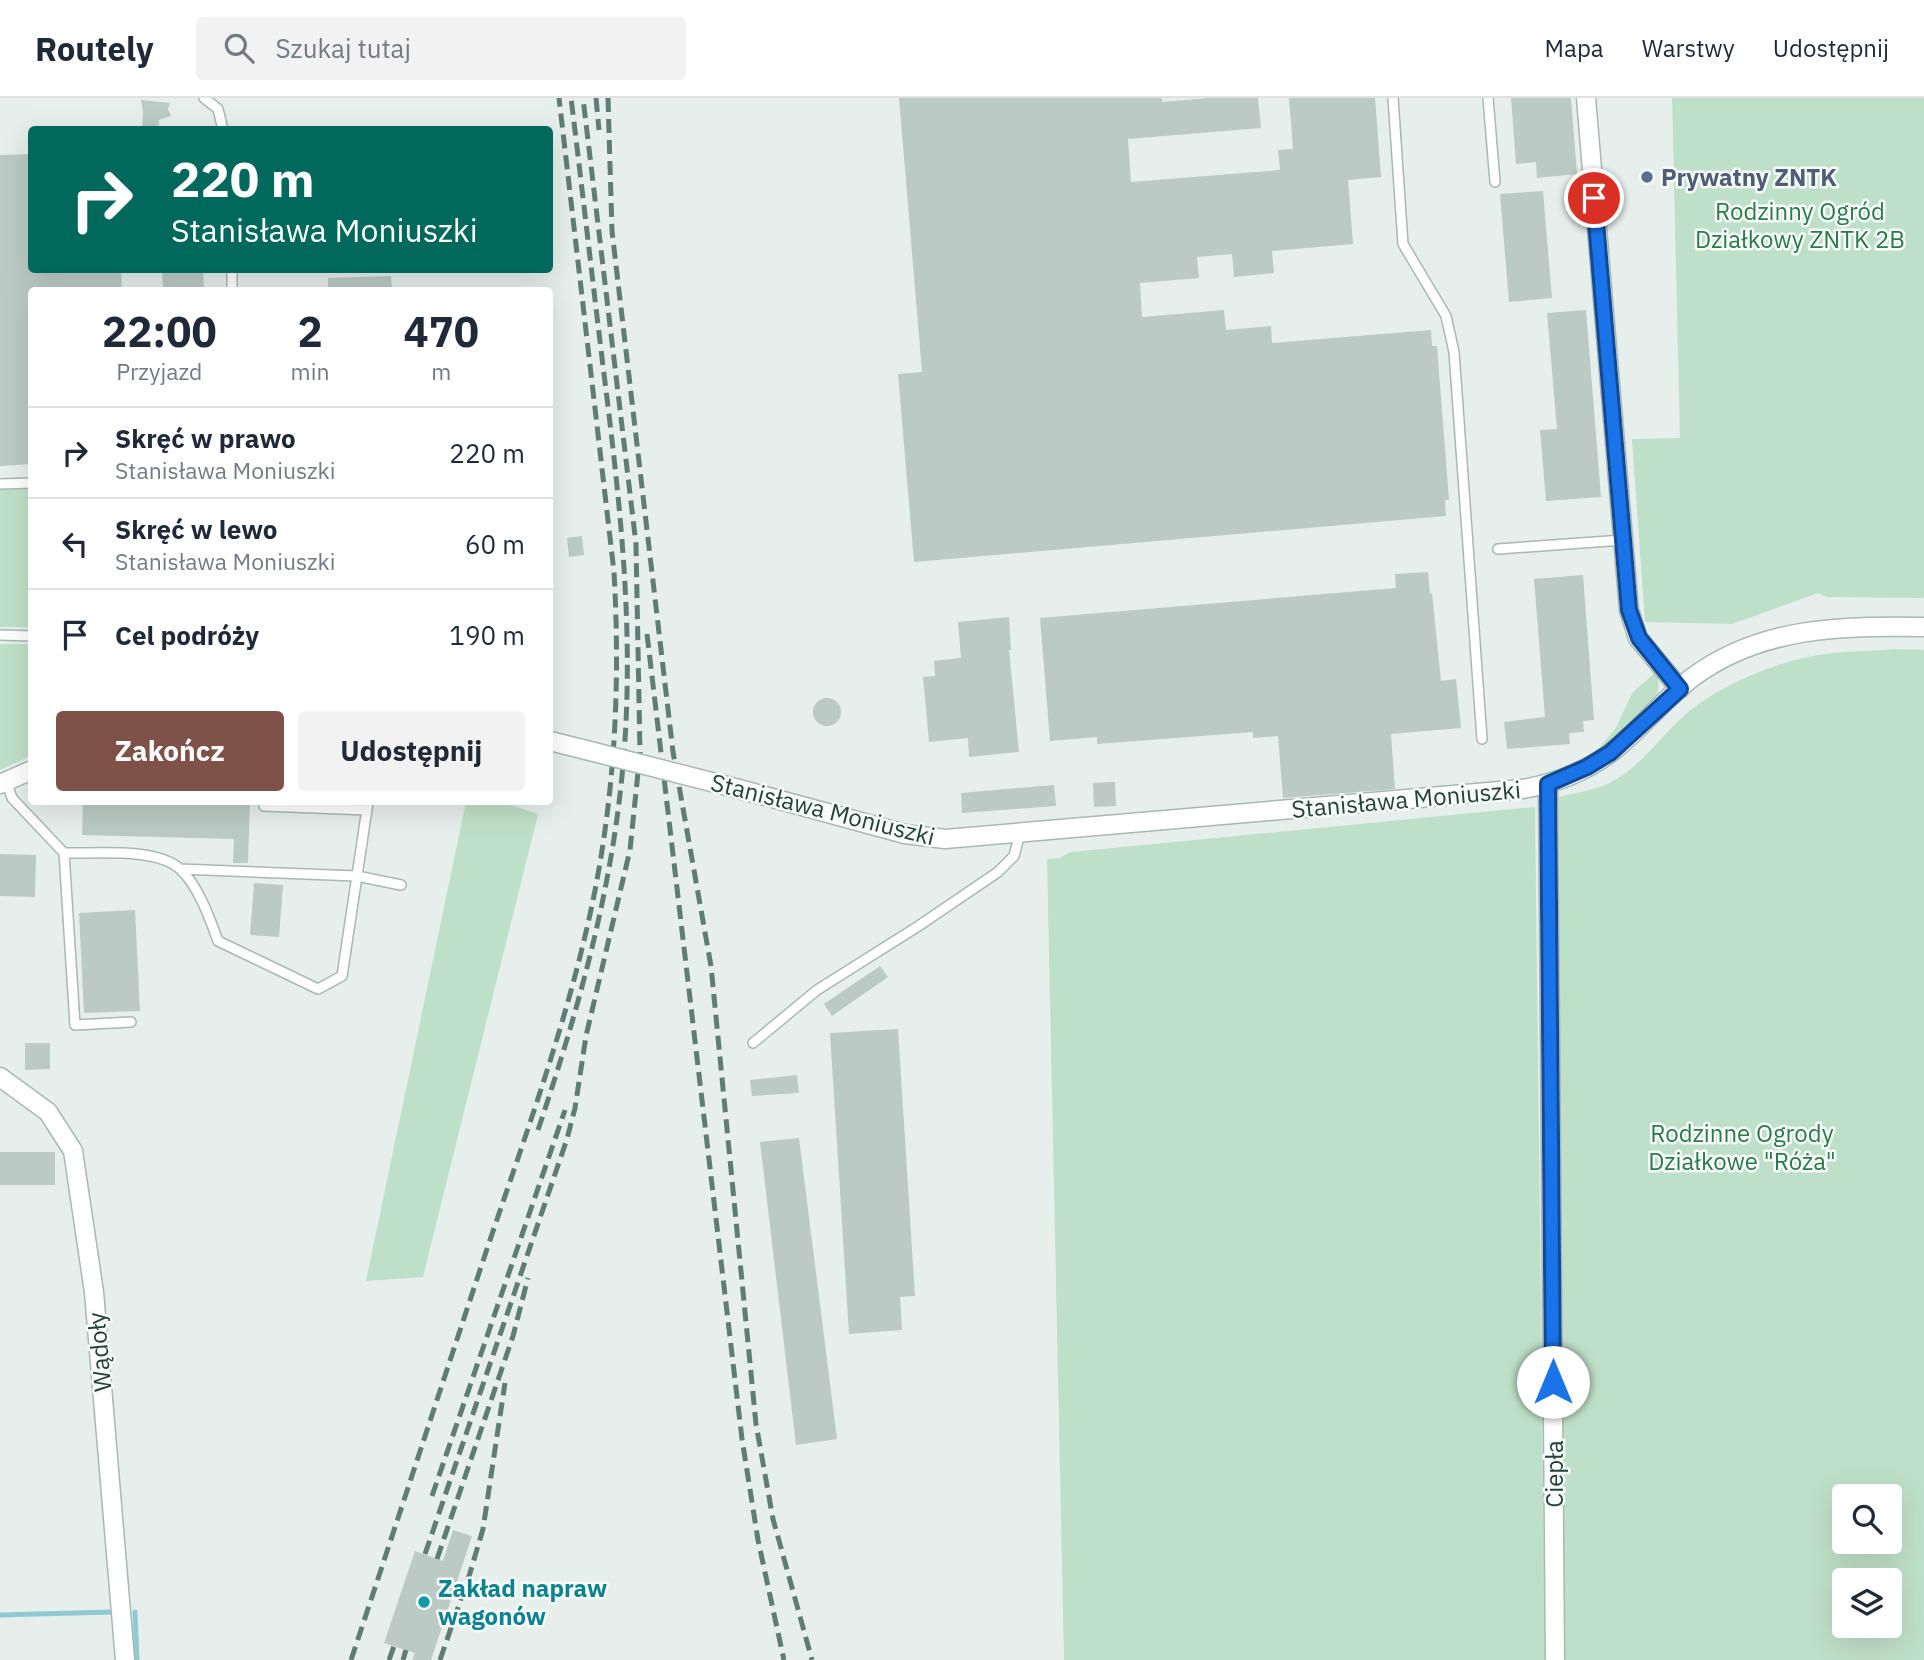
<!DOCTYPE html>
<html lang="pl">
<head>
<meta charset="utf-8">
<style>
	:root { --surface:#fff; --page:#f2f2f3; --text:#1f2937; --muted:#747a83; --line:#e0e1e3; --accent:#7f5249 }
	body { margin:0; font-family:"IBM Plex Sans",sans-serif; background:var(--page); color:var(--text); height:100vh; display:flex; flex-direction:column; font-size:26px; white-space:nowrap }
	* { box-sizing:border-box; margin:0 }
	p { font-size:23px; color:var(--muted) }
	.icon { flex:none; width:38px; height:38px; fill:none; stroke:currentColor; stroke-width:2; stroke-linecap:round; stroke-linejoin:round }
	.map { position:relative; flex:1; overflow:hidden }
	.drawer { position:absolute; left:28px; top:189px; width:525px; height:518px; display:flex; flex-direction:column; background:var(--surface); border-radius:7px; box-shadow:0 7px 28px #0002 }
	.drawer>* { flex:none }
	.hud { position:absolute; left:28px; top:28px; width:525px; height:147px; border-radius:7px; box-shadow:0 7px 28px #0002; background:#00695c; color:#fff; overflow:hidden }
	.buttons { position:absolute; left:1832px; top:1386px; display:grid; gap:14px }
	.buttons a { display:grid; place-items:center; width:70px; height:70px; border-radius:7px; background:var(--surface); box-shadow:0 7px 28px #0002; font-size:35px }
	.pin { position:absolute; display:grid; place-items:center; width:60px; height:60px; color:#fff; margin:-30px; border:4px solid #fff; border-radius:50%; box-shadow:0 2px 7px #0007 }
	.me { position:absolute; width:77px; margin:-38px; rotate:0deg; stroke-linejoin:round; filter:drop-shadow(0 0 5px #0008) }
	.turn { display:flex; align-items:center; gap:24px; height:147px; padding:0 28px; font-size:32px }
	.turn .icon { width:91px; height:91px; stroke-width:2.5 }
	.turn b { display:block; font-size:49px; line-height:60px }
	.eta { display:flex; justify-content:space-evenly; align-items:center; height:119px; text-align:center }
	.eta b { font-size:42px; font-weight:800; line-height:49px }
	.action { display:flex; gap:14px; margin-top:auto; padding:14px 28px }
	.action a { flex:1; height:80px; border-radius:7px; background:var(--accent); color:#fff; font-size:28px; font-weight:800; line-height:80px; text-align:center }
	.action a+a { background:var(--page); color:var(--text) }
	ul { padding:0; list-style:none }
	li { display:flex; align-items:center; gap:21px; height:91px; padding:0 28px; border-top:2px solid var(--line) }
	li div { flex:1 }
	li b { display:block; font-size:26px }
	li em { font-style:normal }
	header { display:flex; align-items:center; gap:42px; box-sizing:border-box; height:98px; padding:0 35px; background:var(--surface); border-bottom:2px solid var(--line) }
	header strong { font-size:33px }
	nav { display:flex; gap:38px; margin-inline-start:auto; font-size:24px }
	.search { width:490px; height:63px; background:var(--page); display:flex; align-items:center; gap:18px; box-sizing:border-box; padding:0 24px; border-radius:7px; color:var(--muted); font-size:26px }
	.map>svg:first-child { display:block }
	.green { fill:#bfe0c8; fill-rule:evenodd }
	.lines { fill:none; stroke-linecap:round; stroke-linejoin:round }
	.stream { stroke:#8ec9d4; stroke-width:5 }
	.building { fill:#bbcac4 }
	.service-casing { stroke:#a8b8b2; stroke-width:12 }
	.minor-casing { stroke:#a8b8b2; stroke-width:21 }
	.service { stroke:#fff; stroke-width:9 }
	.minor { stroke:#fff; stroke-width:18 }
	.rail { stroke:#5f7d75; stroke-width:5; stroke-dasharray:14 7; stroke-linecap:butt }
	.minor-bridge-casing { stroke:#a8b8b2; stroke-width:21; stroke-linecap:butt }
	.minor-bridge { stroke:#fff; stroke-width:18 }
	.route-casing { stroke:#114b97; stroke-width:18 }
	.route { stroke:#1a73e8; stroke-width:12 }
	.service-dot { fill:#5c6f8a; stroke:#f7fbf9; stroke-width:2.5 }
	.culture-dot { fill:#0f9aa8; stroke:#f7fbf9; stroke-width:2.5 }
	.labels { text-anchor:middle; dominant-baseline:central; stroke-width:5; stroke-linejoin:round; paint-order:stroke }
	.service-label { font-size:24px; font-weight:bold; fill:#4e5e75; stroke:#f7fbf9; text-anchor:start }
	.park-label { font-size:24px; fill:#2d7a4b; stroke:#f7fbf9 }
	.street-label { font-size:24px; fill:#24423a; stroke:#f7fbf9 }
	.culture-label { font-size:24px; font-weight:bold; fill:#0d838f; stroke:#f7fbf9; text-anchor:start }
</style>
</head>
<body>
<header>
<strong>Routely</strong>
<div class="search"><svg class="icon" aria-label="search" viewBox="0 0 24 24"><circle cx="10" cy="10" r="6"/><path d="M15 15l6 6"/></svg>Szukaj tutaj</div>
<nav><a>Mapa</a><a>Warstwy</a><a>Udostępnij</a></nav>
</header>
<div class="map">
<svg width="1924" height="1562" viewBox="0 0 1924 1562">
	<rect width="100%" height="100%" fill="#e6efeb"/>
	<path class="green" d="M1672,0H1924V500L1827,499L1818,495L1732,526L1645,524L1632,341L1680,340Z
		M31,391V529H0V392Z
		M0,546H32L31,658L0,672Z
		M1895,551L1924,552V1562H1563L1559,699C1574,695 1591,693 1605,687C1642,671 1663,633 1693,610C1732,581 1784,561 1831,555C1852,553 1874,553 1895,551ZM1844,1398H1890V1444H1844ZM1844,1482H1890V1528H1844Z
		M1656,574C1659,582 1659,589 1657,596C1650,613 1611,645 1595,655L1616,630L1632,595Z
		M466,704H502L538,716L423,1179L366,1183Z
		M1535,709L1545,1562H1064L1047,761L1059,760L1071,754Z"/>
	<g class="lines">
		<path class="stream" d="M135,1514L137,1562
			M0,1517L112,1514"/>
	</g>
	<path class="building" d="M899,0H1162V4L1208,0H1258L1261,30L1128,41L1131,84L1280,72L1278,52L1293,51L1289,0H1375L1381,79L1348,82L1353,146L1272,153L1274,175L1234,179L1232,156L1197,159L1199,180L1140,185L1142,219L1224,212L1226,232L1271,228L1272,245L1431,232L1432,248H1437L1449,402H1445L1446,418L914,464L898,276L922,274Z
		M1511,0H1571L1577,76L1537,80L1536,64L1516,66Z
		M141,2L170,5L168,11L171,18L159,22V32H142L143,14Z
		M32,56V172H121L122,192H32V366L0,368V57Z
		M1543,93L1552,200L1509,204L1500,96Z
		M162,172H203L204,192H163Z
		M391,178L392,192H328V180Z
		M1586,212L1601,399L1546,403L1540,332L1557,331L1547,215Z
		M582,438L584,457L569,459L567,440Z
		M1428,474L1430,496L1432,495L1441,583L1456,581L1461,630L1391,636L1395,691L1283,700L1278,638L1253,640V634L1097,646V639L1050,643L1040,520L1396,490L1395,476Z
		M1583,477L1594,622L1583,623L1584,634L1569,635L1570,646L1507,651L1504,624L1545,619L1534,481Z
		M1009,519L1011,552H1009L1019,654L969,659L968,640L929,644L923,579L935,578L934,563L961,560L958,524Z
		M813 614a14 14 0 1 1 28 0a14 14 0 1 1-28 0Z
		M1115,684L1116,708L1094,709L1093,685Z
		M1054,687L1056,708L962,715L961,695Z
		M83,704H250L248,765H233L234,741L82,737Z
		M0,756L36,757L35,799L0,798Z
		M254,785L283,787L279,839L250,837Z
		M135,812L140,913L84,915L79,815Z
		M880,868L888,879L832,918L824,906Z
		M898,931L915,1198L900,1199L902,1232L849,1236L830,935Z
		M25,945H50V971L25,972Z
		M797,977L799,995L752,998L750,982Z
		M799,1040L837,1341L796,1347L760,1044Z
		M0,1054H55V1087H0Z
		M453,1432L472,1438L431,1562H412L415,1555L384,1545L415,1453L443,1463Z"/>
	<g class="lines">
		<defs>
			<path id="service" d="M204,0L218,11L223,32
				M1393,0L1403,146L1446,218L1454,254L1482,641
				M1488,0L1495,84
				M232,192V172
				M0,386L32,385
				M1498,451L1623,442
				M0,537L32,538
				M6,683L12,700L64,755L75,927L131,924
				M264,708L367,712
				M64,755C96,756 156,749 180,771C198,787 210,821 218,843L318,891L342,878L368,704
				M180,771L357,778L401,787
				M753,945L817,892L917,829L998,774L1014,758L1020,735"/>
			<path id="minor" d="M1586,0L1629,512L1638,540L1680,591
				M550,643L586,652
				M0,686L32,672
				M1548,686L1555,1562
				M739,691L905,736L945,741L1523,691C1557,685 1592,671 1619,648C1645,626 1666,599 1693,579C1762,528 1843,528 1924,529
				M0,979L48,1014L73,1053L94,1194L125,1562"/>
		</defs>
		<use href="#service" class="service-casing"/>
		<use href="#minor" class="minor-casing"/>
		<use href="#service" class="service"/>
		<use href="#minor" class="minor"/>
		<path class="rail" d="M596,0L599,32
			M608,0L612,133L673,654L711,868L756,1326L773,1421L812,1562
			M647,536L742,1341L758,1442L784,1562
			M538,1032C577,916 610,800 622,678C636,540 620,404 603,268C592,178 582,89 571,0
			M432,1398L565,1012
			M425,1456L567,1041L575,1010L586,938L630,752L640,655L636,446L583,0
			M437,1461L513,1238L528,1180
			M351,1562C397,1424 442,1286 488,1148C523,1044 561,941 586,834C614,716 621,595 614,474L559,0
			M389,1562L394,1548
			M403,1562L406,1552
			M440,1562L470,1475L483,1431L505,1285"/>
		<defs>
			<path id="minor-bridge" d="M586,652L739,691"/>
		</defs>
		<use href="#minor-bridge" class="minor-bridge-casing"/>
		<use href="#minor-bridge" class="minor-bridge"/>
	</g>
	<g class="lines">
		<defs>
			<path id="route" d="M1553,1284L1548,686L1587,669L1610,655L1680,591L1639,540L1629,512L1594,100"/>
		</defs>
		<use href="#route" class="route-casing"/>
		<use href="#route" class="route"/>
	</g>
	<circle class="service-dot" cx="1647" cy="79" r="7"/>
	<circle class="culture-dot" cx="424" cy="1504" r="7"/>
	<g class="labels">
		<g class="service-label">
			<text x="1661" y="79">Prywatny ZNTK</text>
		</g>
		<g class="park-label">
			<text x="1800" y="113">Rodzinny Ogród<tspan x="1800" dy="28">Działkowy ZNTK 2B</tspan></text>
			<text x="1742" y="1035">Rodzinne Ogrody<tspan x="1742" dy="28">Działkowe "Róża"</tspan></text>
		</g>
		<g class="street-label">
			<text transform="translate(1406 701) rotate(-5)">Stanisława Moniuszki</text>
			<text transform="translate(823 711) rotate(14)">Stanisława Moniuszki</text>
			<text transform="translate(99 1254) rotate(-95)">Wądoły</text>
			<text transform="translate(1554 1376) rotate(-90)">Ciepła</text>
		</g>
		<g class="culture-label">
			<text x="438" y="1490">Zakład napraw<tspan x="438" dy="28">wagonów</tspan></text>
		</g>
	</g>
</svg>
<div class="buttons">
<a><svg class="icon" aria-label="search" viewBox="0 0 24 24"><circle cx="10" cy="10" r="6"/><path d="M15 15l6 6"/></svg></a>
<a><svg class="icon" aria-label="layers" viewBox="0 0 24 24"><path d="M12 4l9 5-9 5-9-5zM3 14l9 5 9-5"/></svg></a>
</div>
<div class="pin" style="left:1594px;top:100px;background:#d93025"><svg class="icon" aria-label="arrive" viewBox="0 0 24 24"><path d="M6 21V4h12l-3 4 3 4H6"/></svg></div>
<svg class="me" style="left:1553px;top:1284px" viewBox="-20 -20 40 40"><circle r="19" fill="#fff"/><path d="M0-13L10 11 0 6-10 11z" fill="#1a73e8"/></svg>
<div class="hud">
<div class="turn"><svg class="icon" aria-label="right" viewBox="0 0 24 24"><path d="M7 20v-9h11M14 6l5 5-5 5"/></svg><div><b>220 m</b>Stanisława Moniuszki</div></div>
</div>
<section class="drawer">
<div class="eta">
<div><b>22:00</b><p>Przyjazd</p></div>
<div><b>2</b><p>min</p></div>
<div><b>470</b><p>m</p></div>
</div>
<ul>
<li><svg class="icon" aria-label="right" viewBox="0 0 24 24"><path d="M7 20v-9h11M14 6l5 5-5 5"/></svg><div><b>Skręć w prawo</b><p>Stanisława Moniuszki</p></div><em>220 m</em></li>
<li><svg class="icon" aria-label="left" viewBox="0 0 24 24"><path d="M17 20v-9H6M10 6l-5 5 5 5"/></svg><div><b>Skręć w lewo</b><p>Stanisława Moniuszki</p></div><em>60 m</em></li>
<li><svg class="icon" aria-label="arrive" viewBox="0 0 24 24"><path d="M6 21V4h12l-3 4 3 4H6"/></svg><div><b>Cel podróży</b></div><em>190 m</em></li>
</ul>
<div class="action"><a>Zakończ</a><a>Udostępnij</a></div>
</section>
</div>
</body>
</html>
